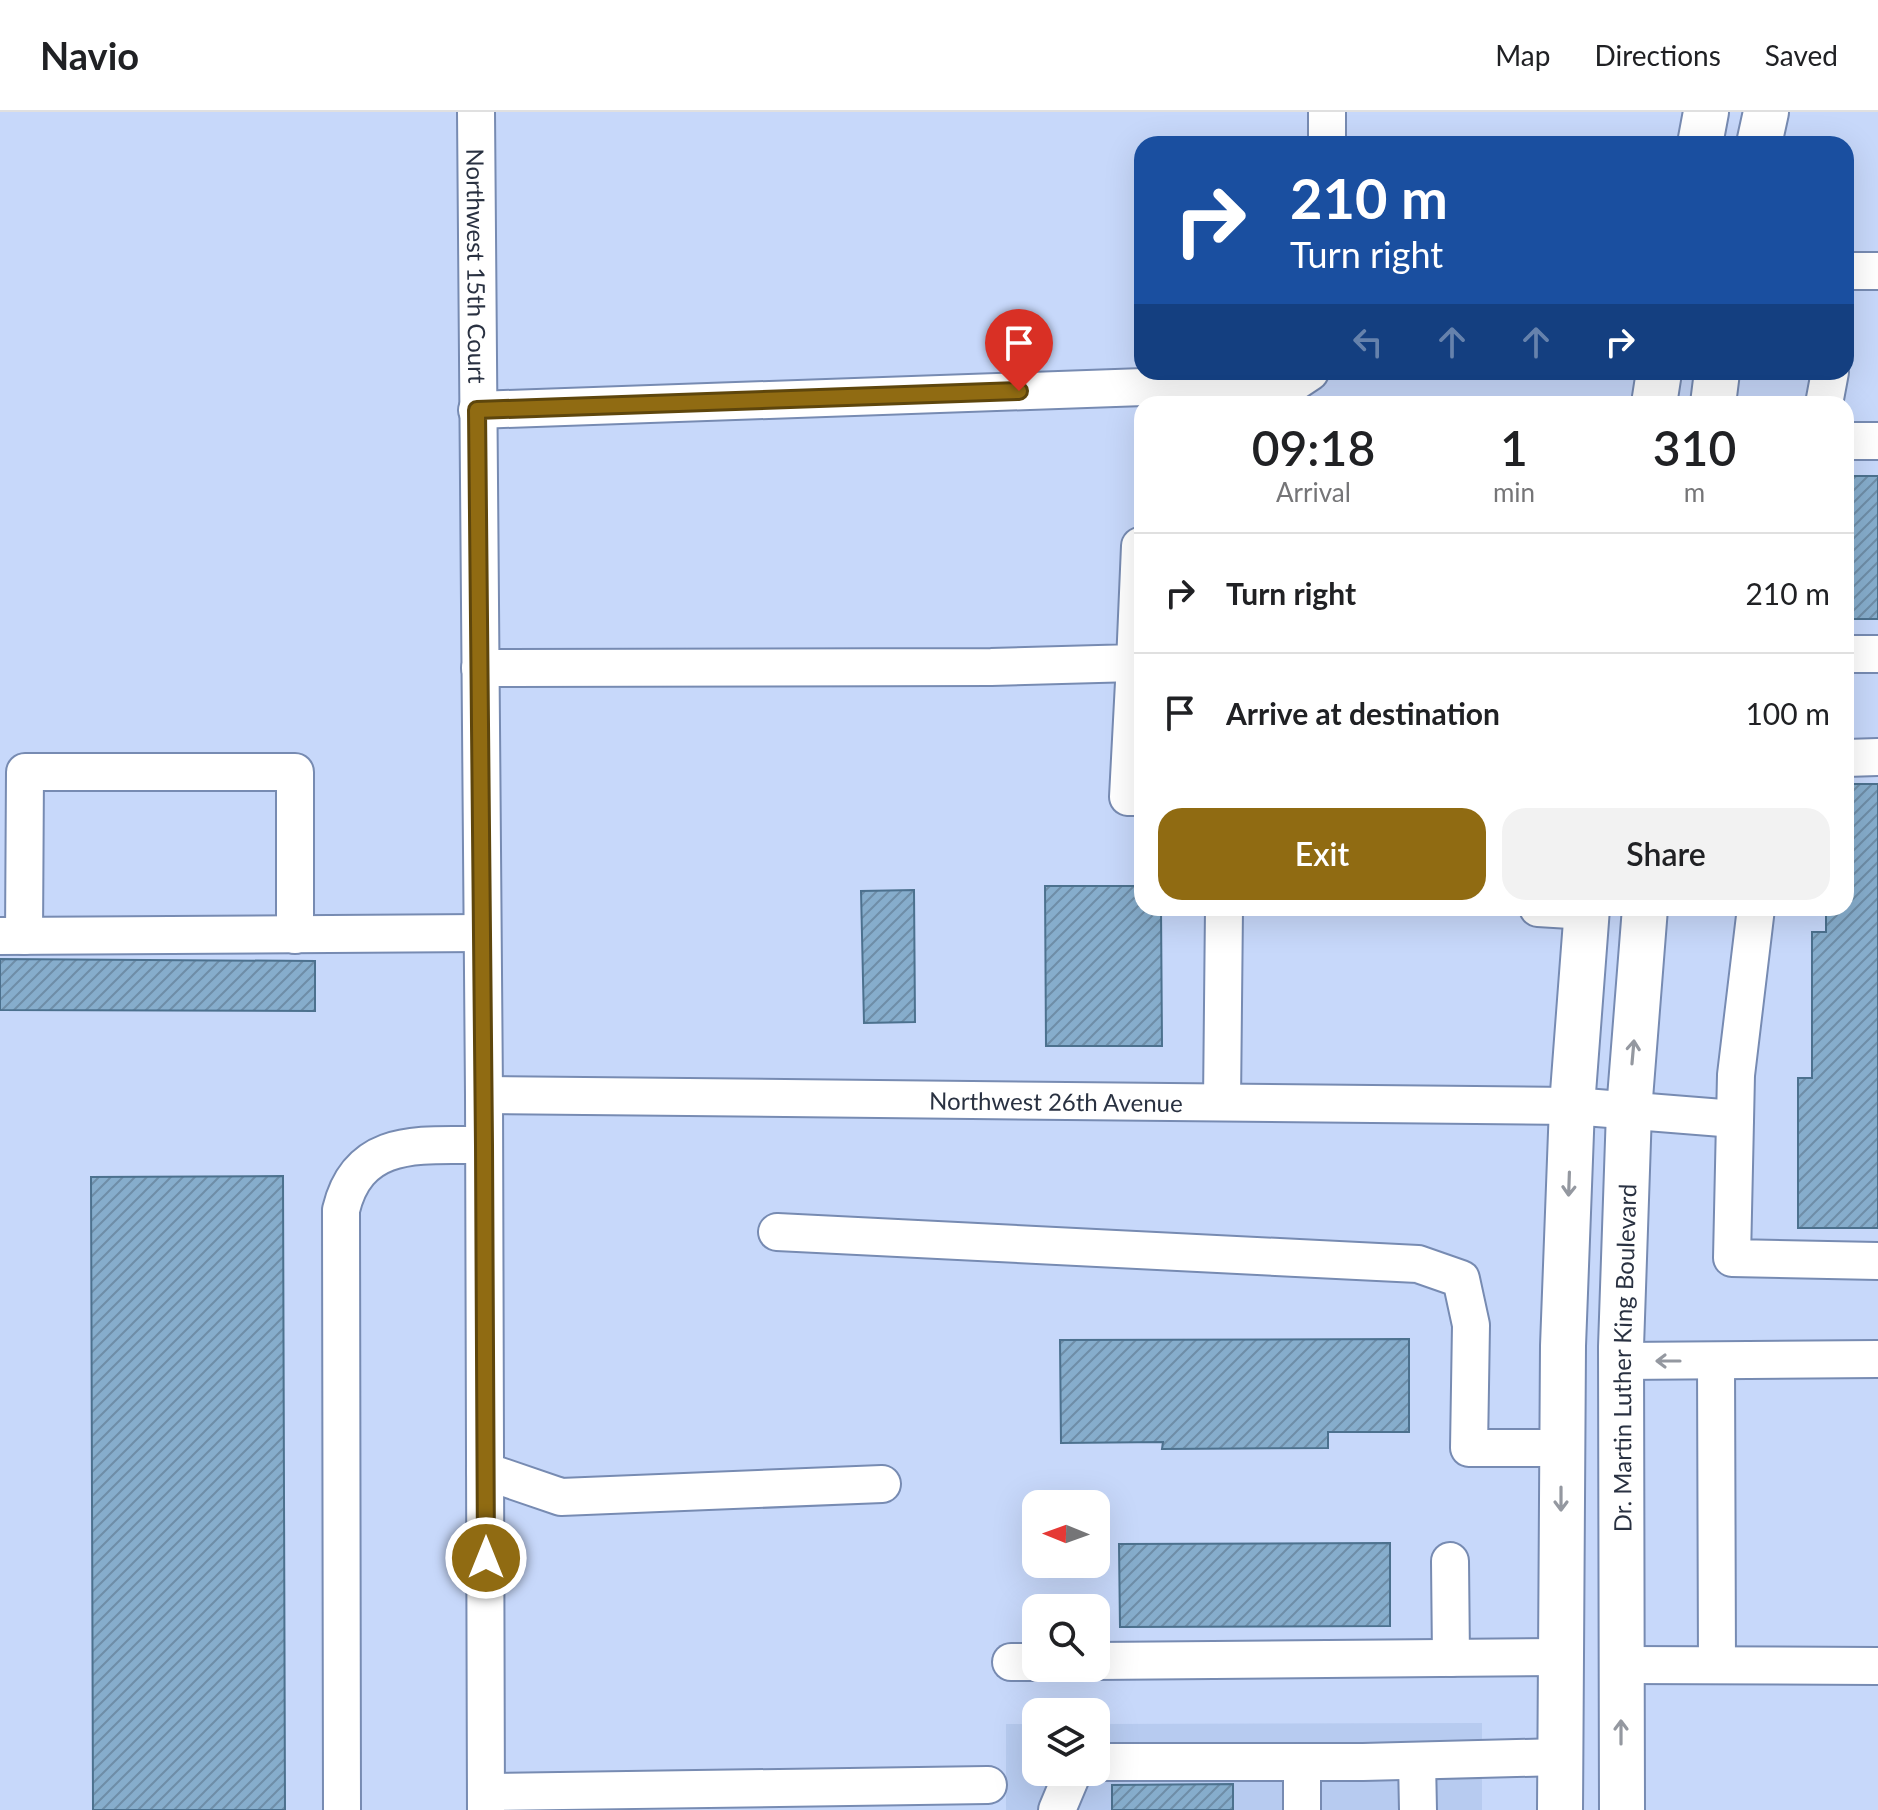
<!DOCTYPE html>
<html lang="en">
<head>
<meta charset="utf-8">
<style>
	:root { --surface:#fff; --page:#f2f2f2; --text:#202124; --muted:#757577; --line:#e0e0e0; --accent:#906b12 }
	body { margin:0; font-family:Lato,sans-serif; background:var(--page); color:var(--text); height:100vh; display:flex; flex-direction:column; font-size:30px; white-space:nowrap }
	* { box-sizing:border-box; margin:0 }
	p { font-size:26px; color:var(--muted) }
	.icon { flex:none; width:44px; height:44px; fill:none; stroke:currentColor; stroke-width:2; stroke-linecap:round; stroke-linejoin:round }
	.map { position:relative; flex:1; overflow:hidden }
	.side { position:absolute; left:1134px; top:284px; width:720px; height:520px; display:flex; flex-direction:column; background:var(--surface); border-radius:24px; box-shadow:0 8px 32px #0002 }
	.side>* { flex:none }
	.guide { position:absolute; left:1134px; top:24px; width:720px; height:244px; border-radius:24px; box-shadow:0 8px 32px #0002; background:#1a4fa0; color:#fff; overflow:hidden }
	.needle { width:52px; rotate:271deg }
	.buttons { position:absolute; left:1022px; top:1378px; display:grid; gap:16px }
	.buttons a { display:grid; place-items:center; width:88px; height:88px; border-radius:16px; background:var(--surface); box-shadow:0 8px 32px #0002; font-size:40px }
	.pin { position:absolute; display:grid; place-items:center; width:68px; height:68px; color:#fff; margin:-82px -34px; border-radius:50% 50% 50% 0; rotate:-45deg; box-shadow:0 0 8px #0007 }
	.pin .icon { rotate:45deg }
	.me { position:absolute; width:88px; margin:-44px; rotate:0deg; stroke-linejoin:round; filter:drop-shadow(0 0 6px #0008) }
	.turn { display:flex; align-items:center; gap:28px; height:168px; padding:0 24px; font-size:36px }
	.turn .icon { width:104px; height:104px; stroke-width:2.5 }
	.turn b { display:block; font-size:56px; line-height:68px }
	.lanes { display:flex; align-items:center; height:76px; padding:0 24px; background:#0003; justify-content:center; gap:40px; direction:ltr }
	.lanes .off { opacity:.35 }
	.eta { display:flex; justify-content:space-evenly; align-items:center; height:136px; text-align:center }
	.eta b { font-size:48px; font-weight:600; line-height:56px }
	.cta { display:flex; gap:16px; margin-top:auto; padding:16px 24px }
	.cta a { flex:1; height:92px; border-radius:24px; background:var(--accent); color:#fff; font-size:32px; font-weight:600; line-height:92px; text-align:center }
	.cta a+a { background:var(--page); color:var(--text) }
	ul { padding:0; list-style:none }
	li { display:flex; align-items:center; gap:24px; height:120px; padding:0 24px; border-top:2px solid var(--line) }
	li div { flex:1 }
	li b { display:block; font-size:30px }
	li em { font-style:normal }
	header { display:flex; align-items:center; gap:48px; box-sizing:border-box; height:112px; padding:0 40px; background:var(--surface); border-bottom:2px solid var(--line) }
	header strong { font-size:38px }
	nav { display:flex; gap:44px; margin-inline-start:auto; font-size:28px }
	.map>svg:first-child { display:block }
	.built { fill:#b7cbf0 }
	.building { fill:url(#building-hatch); stroke:#4c718e; stroke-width:2 }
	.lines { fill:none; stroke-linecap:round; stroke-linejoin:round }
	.minor-casing { stroke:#778bb2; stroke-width:40 }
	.major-casing { stroke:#778bb2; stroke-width:48 }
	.minor { stroke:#fff; stroke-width:36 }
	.major { stroke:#fff; stroke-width:44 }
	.oneway { stroke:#9498a0 }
	.route-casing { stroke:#5e460c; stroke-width:20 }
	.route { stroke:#906b12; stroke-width:14 }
	.labels { text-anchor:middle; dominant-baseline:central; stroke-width:6; stroke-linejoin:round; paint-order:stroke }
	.street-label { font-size:24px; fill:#293141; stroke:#f6f9fd }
</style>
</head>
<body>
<header>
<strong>Navio</strong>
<nav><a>Map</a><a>Directions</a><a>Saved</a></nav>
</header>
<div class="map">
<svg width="1878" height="1698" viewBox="0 0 1878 1698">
	<defs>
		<pattern id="building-hatch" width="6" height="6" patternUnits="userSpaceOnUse" patternTransform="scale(2)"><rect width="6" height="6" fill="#86adcc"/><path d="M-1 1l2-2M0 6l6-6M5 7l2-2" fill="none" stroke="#6e8da7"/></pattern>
	</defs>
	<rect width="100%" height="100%" fill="#c7d8fa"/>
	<path class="built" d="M1482,1611V1698H1006V1612H1036V1660H1096V1612Z"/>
	<path class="building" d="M1846,364H1878V507H1846Z
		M1846,672H1878V1116H1798V966H1812V820H1826V796H1846Z
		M1045,774H1142V796H1161L1162,934H1046Z
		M914,778L915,910L864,911L861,779Z
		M0,847L315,849V899L0,898Z
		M283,1064L285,1698H93L91,1065Z
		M1409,1227V1320H1328V1336L1162,1337L1163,1330L1061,1331L1060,1228Z
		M1390,1431V1514L1120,1515L1119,1432Z
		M1233,1672V1698H1112V1673Z"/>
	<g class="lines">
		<defs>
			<g id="minor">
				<path id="s1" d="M476,0L484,983L486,1698"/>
				<path d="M1327,32V0"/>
				<path d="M1846,159H1878"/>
				<path d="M1824,292L1830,260"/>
				<path d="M477,298L1172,274L1286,276L1310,260"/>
				<path d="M1846,329H1878"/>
				<path d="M1846,542H1878"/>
				<path d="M1135,551L1128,685H1142"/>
				<path d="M480,556L991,555L1135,551L1140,434H1142"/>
				<path d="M1846,646L1878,645"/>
				<path d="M1538,796L1587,799"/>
				<path d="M1756,796L1736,963L1732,1146L1878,1149"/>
				<path d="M0,824L482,821"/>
				<path d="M24,824L25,660H295V823"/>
				<path id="s2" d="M484,983L1572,994L1735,1007"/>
				<path d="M1222,990L1224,796"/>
				<path d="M777,1120L1418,1152L1461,1167L1471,1213L1469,1336H1562"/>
				<path d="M1621,1249L1878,1247"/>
				<path d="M1716,1249L1717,1553"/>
				<path d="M485,1359L561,1385L882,1372"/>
				<path d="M1450,1449L1451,1546"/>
				<path d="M1096,1549L1560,1545"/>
				<path d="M1011,1550H1036"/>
				<path d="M1621,1553L1878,1554"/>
				<path d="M1417,1649L1418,1698"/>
				<path d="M1096,1650H1363L1560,1645"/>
				<path d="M1302,1650V1698"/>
				<path d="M486,1680L988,1673"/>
				<path d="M342,1698L341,1098C359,1023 423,1034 484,1033"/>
				<path d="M1057,1698L1073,1660"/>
			</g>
			<g id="major">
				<path d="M1700,32L1706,0"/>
				<path d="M1759,32L1766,0"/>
				<path d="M1654,292L1659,260"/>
				<path d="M1713,292L1717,260"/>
				<path d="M1560,1698L1563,1234L1572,994L1587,796"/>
				<path id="s3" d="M1622,1698L1621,1235L1629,999L1645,796"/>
			</g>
		</defs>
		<use href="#minor" class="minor-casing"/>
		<use href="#major" class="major-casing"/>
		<use href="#minor" class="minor"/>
		<use href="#major" class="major"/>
	</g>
	<defs><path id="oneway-shaft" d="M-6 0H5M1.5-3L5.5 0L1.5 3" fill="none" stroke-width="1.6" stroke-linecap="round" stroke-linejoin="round" transform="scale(2)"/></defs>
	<g class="oneway">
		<use href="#oneway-shaft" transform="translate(1633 940) rotate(-85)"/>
		<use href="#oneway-shaft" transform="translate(1569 1072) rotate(92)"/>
		<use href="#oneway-shaft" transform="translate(1668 1249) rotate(180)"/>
		<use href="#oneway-shaft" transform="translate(1561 1387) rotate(90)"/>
		<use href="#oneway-shaft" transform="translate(1621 1620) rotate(-90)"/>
	</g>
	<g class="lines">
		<defs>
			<path id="route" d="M486,1446L484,1033L477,298L1019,279"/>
		</defs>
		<use href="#route" class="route-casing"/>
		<use href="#route" class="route"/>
	</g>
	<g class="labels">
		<g class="street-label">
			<text stroke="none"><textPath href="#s1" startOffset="154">Northwest 15th Court</textPath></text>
			<text stroke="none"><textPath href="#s2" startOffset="572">Northwest 26th Avenue</textPath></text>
			<text stroke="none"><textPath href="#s3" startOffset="452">Dr. Martin Luther King Boulevard</textPath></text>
		</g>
	</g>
</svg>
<div class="buttons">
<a><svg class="needle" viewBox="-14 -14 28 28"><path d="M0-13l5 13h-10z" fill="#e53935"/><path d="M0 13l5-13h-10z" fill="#757577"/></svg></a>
<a><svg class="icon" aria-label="search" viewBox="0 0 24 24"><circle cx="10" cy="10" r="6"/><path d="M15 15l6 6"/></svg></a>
<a><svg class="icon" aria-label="layers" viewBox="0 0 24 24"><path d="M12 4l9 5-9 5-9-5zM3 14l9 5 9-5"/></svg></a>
</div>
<div class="pin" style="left:1019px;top:279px;background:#d93025"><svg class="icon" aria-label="arrive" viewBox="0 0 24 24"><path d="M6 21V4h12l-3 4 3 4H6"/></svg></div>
<svg class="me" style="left:486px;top:1446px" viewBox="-20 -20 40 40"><circle r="17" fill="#906b12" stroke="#fff" stroke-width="3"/><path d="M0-11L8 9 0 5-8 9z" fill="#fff"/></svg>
<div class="guide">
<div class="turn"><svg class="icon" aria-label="right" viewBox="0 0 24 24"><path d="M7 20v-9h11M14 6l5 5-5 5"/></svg><div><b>210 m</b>Turn right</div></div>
<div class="lanes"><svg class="icon off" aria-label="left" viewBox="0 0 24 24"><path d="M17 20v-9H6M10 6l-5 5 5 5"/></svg><svg class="icon off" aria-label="ahead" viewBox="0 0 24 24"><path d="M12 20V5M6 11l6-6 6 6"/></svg><svg class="icon off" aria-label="ahead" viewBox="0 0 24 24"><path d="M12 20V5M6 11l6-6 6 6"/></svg><svg class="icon" aria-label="right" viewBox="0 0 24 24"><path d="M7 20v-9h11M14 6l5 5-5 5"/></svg></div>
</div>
<section class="side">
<div class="eta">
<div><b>09:18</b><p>Arrival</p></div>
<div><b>1</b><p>min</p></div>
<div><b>310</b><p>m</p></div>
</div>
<ul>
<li><svg class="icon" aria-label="right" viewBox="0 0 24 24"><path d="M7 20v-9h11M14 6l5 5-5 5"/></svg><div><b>Turn right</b></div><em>210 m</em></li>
<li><svg class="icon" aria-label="arrive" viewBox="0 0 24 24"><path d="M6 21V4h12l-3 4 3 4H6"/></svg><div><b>Arrive at destination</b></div><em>100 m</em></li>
</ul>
<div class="cta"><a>Exit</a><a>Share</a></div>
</section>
</div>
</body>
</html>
